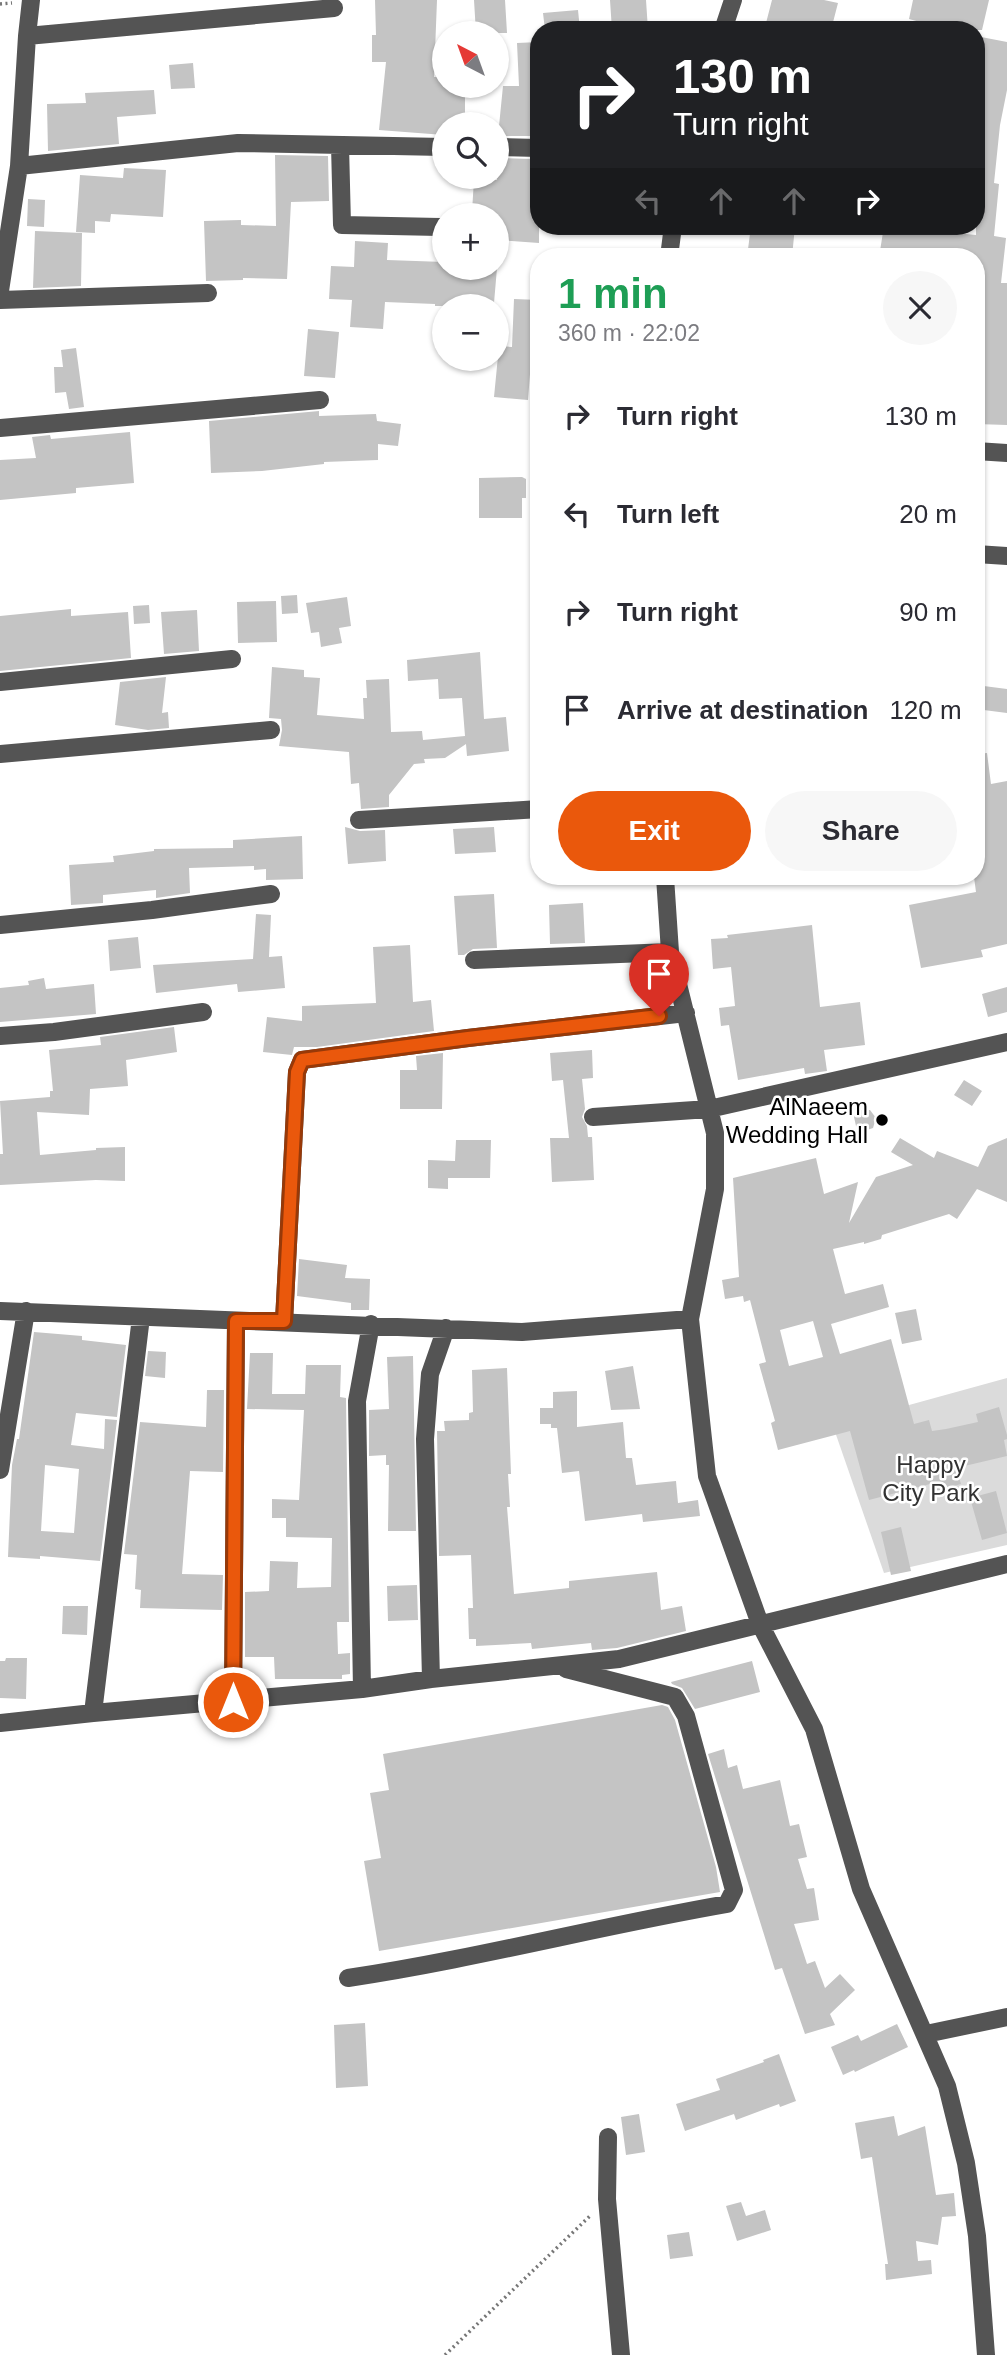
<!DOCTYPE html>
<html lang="en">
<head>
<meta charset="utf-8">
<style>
	:root { --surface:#fff; --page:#f7f7f7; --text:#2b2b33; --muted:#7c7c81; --accent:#ea580c }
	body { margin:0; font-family:Helvetica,sans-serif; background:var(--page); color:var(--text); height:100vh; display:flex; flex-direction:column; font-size:26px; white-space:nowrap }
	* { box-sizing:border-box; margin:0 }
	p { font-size:23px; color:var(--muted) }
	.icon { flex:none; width:38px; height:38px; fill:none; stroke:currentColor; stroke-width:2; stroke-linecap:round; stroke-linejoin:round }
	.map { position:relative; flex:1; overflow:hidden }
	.details { position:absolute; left:530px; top:248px; width:455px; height:637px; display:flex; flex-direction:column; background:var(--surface); border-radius:28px; box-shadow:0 2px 5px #0004 }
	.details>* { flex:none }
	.guide { position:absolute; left:530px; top:21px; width:455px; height:214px; border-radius:28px; box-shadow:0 2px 5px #0004; background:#202124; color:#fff; overflow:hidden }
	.needle { width:46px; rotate:319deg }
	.buttons { position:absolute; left:432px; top:21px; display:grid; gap:14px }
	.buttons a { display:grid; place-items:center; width:77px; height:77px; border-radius:50%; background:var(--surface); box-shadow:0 2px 5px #0004; font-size:35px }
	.pin { position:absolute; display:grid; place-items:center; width:60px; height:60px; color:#fff; margin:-72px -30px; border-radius:50% 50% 50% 0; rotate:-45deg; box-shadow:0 0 7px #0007 }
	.pin .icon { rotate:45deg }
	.me { position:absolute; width:77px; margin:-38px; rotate:0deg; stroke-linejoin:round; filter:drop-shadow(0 0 5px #0008) }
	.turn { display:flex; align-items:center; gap:24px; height:147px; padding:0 28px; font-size:32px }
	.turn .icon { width:91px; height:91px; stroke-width:2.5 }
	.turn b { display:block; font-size:49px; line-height:60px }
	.lanes { display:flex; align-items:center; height:66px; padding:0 28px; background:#0003; justify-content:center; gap:35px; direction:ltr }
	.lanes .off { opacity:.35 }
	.round { display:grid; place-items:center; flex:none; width:74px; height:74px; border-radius:37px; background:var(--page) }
	.overview { display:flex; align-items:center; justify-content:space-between; height:119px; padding:0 28px }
	h1 { font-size:42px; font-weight:700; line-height:52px; color:#1e9e55 }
	.primary-button { display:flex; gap:14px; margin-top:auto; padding:14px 28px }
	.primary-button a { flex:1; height:80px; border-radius:42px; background:var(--accent); color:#fff; font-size:28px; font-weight:700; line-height:80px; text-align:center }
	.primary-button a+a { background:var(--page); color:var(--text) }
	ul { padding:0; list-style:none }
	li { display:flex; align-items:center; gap:21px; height:98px; padding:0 28px }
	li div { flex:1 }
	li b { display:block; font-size:26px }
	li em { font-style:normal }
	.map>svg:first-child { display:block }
	.green { fill:#dbdbdb }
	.building { fill:#c4c4c4; fill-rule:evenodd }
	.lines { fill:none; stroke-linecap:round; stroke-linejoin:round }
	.path { stroke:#767676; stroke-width:3.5; stroke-dasharray:2 3.5; stroke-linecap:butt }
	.minor { stroke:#545454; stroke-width:18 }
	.route-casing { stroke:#983908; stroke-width:18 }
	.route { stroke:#ea580c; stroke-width:12 }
	.poi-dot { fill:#000; stroke:#fff; stroke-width:2.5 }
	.labels { text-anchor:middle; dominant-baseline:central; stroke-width:5; stroke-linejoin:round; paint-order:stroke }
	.poi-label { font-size:24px; fill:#000; stroke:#fff; text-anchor:end }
	.park-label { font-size:24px; fill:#323232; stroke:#fff }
</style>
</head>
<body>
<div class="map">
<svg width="1007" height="2355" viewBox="0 0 1007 2355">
	<rect width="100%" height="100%" fill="#fff"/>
	<path class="green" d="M1007,1378V1545L884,1573L833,1426Z"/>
	<path class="building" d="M375,0H437L434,77H444V86H465V124H444V135L379,130L386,62H372V35H376Z
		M474,0H505L507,33H476Z
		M610,0H646L648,30H612Z
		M772,0H824L838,3L831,30H794L766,23Z
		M913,0H989L982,30H930L931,25L909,19Z
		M578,10L580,30H545L543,13Z
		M976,36L1007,42V90L1000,125L994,183L999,184L994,236L1006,238L1001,283H1007V425L976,424V257H915L880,251L884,226H906L905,228L976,235Z
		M539,42V87L535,128H532V136H498L503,86H519L517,43Z
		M193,63L195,88L171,89L169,65Z
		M154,90L156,114L117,117L119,144L48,151L47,104L86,103L85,93Z
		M275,155L328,156L329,201L291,202L287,279L243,278V280L206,281L204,221L241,220V225L276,226Z
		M498,158L531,159L530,181L539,182V243L497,240V215L495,213L472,212L474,179L497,180Z
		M124,168L166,170L163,217L111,214L110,222L95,221V233L76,232L80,175L123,178Z
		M28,199L45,200L44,227L27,226Z
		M751,226H795L792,257H747Z
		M35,231L82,233L81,286L33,288Z
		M355,241L388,243L387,260L444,262V268H497L494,303L470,301L469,306H435V304L385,302L383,329L350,327L352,300L329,299L331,266L354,267Z
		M514,299L539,300V361H531L528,400L494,397L499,346L512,347Z
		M308,329L339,332L335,378L304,376Z
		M76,348L84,407L69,409L66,392L55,393L54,367H63L61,350Z
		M319,411V416L376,414L377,421L401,424L398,446L378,444V460L324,462V464L262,471L211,473L209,421Z
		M130,432L134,483L76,488V493L0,500V460L36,458L32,437L50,435L51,439Z
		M522,477L526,479V498H522V518H479V478Z
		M297,595L298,613L282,614L281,596Z
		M347,597L351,626L339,628L342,643L321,647L319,632L311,633L306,603Z
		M276,601L277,642L238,643L237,602Z
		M149,605L150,623L134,624L133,606Z
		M71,609V616L128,612L131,658L0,671V616Z
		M197,610L199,651L164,654L161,612Z
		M480,652L484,719L506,717L509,751L467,756L466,744L445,758L424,759L425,763L414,764L389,795V807L361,809L359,783L351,784L349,752L279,746L282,730L281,719L269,718L272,667L304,670V677L320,678L317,715L364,719L363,698H367L366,680L389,679L391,732L422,731L423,740L465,736L462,698L439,699L438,679L408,681L407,660Z
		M166,677L162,713L168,712L169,728L148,730L115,725L120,682Z
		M976,685L1007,689V713L976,709Z
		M987,753L991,784L1007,781V944L981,950L983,957L921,968L909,905L976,892L974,877H976V754Z
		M345,827L360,831L385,830L386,861L348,864Z
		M494,827L496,852L455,854L453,829Z
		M302,836L303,879L266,880V869L254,870V866L189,868L190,893L156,898V890L103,895V903L71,905L69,865L114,862L113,856L154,851V849L233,848V840Z
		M494,894L497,948L473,949L464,955H458L454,896Z
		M583,903L585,943L550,944L549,905Z
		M256,914L271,915L269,957L282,956L285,988L238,992L237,984L156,993L153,965L253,959Z
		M812,925L820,1007L860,1002L865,1045L824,1050L827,1071L805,1074L804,1068L738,1080L729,1025L721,1026L719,1008L735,1006L731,967L713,969L711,939L728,938L727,935Z
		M138,937L141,968L110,971L108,940Z
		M410,945L413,1002L431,1000L434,1031L317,1047H294L292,1055L263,1052L267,1017L302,1021V1006L376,1003L373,947Z
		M44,978L46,989L94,984L96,1014L0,1022V988L29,985L28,981Z
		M1007,987V1012L988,1017L982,994Z
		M174,1027L177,1052L126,1060L128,1086L90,1089L89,1115L37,1112L40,1155L96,1150V1148L125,1147V1181L96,1180L0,1185V1154H3L0,1101L50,1097V1091H53L49,1050L101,1045L100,1037Z
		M592,1050L593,1078L582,1079L585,1109L582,1117L587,1126L588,1137H592L594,1180L552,1182L550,1138H569L563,1080L552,1081L550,1053Z
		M443,1053L442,1109H400V1070H417L416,1056Z
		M964,1080L982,1091L972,1106L954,1095Z
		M860,1110H870L876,1118L873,1128L864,1131L856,1126L854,1117Z
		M900,1138L934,1158L937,1151L978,1167L988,1146L1007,1138V1202L977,1189L957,1219L949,1214L882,1235L881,1239L864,1244V1242L833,1249L845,1294L883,1284L889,1307L831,1324L840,1354L891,1339L914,1424L929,1420L932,1431L946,1429L978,1422L976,1414L999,1407L1007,1435V1439L1004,1440L1007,1456L956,1468L961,1484L932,1492L930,1484L869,1500L850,1431L778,1450L771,1423L775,1421L759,1364L766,1362L750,1300L744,1302L743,1296L725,1299L722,1280L739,1277L733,1178L816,1158L824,1194L858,1182L849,1223L876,1177L913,1165L891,1152ZM813,1321L823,1357L789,1366L780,1330Z
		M456,1140H491L490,1178H448V1189L428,1188V1160L455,1161Z
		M299,1259L347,1265L345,1278L370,1279L369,1310H351V1303L297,1296Z
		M916,1309L922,1340L902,1344L895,1313Z
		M34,1332L82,1336V1340L126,1345L117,1417L76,1413L71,1445L104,1449L105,1419L117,1420L100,1561L40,1556V1559L8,1557L12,1465L17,1439H19ZM45,1465L79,1469L74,1533L41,1531Z
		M148,1351L166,1352L165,1378L145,1376Z
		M250,1353H273L272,1394H305L306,1365H341L340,1397L346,1398L349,1622H337L338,1654L350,1653V1674L342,1675V1679H275L274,1657H245V1592L269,1591L270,1561L298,1562L297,1588L331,1587L332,1538L286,1537V1518H272V1499L299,1500L304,1410L247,1409Z
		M413,1356L416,1531H388L389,1465H386V1455L369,1456V1410L389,1409L387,1357Z
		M633,1366L640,1409L611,1410L605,1371Z
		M507,1368L511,1474H508L510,1507H507L514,1594L569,1588V1581L657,1572L661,1610L682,1606L686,1631L617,1648L592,1650L591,1643L532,1649L531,1643L476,1646V1639H469L468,1608H473L471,1555L439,1556L437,1431H445L444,1421L469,1420V1413L473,1412L472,1370Z
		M207,1390H224L223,1472L190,1471L182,1574L223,1575L222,1610L140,1608L141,1590L135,1589L137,1555L124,1554L140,1422L206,1427Z
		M577,1391V1427L623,1422L626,1458H632L636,1485L676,1481L678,1503L698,1500L700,1516L643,1522L642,1514L585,1521L579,1471L562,1473L557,1428H551V1424H540V1408H553V1392Z
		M996,1491L1007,1533L982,1540L970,1498Z
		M901,1527L911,1571L891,1575L881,1532Z
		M417,1585L418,1620L388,1621L387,1586Z
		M63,1606H88L87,1635L62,1634Z
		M6,1658H27L26,1699L0,1698V1661H5Z
		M752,1661L760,1692L695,1709L682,1688L672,1684L671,1682Z
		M662,1705L668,1707L675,1720L716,1867L720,1892L379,1951L364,1861L381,1858L370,1793L389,1790L383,1754Z
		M724,1749L728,1768L737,1765L743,1789L780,1780L790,1826L799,1824L807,1857L798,1859L807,1889L814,1888L819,1920L794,1924L807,1964L815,1961L825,1988L840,1974L855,1990L830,2014L835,2025L805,2034L782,1968L775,1970L708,1754Z
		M365,2023L368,2086L336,2088L334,2025Z
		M897,2024L908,2047L855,2072L854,2070L843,2075L831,2047L858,2035L861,2041Z
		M779,2054L796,2101L780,2107L779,2104L736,2120L734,2114L685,2131L676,2104L720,2090L716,2079L764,2062L763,2060Z
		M639,2114L645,2152L626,2155L621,2117Z
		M894,2116L898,2136L925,2126L936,2195L954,2193L956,2216L942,2217L938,2245L916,2241L918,2261L931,2260L932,2274L886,2280L885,2264H888L872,2157L861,2159L855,2123Z
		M741,2202L746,2216L765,2210L771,2230L737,2241L726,2206Z
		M689,2232L693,2256L670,2259L667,2235Z"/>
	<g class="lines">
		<path class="path" d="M0,4L12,3
			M445,2355L591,2215"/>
		<path class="minor" d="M723,30L733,0
			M27,36L334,8
			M340,145L342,225L440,227
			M497,147L539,148
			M19,166L238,143L444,147
			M669,257L673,226
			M0,291L19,166L27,36L31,0
			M0,300L208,293
			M0,428L320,400
			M976,451L1007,453
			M976,554L1007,556
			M0,682L232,659
			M0,754L271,730
			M359,820L539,809
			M665,877L670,952L715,1133V1189L690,1319L707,1476L760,1624L814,1729L861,1889L947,2086L966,2163L977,2236L986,2355
			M0,925L152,910L271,894
			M474,960L670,952
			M0,1036L54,1032L203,1012
			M593,1117L709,1109L1007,1042
			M0,1311L522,1332L690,1319
			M284,1321L297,1072L302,1060L468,1038L686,1013
			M0,1470L26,1311
			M431,1679L425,1439L430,1374L446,1328
			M362,1689L357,1401L371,1324
			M233,1702L236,1321
			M93,1713L141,1317
			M0,1723L93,1713L362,1689L431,1679L619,1659L1007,1564
			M348,1978C475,1959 600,1926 727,1904L734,1890L686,1716L675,1697L566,1669
			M926,2034L1007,2017
			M608,2137L607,2199L621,2355"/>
	</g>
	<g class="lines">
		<defs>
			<path id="route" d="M233,1702L236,1321H284L297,1072L302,1060L468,1038L659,1016"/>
		</defs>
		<use href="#route" class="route-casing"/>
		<use href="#route" class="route"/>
	</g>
	<circle class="poi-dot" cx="882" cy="1120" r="7"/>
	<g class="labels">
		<g class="poi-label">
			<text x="868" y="1106">AlNaeem<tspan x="868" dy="28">Wedding Hall</tspan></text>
		</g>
		<g class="park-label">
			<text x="931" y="1464">Happy<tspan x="931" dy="28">City Park</tspan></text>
		</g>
	</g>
</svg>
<div class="buttons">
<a><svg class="needle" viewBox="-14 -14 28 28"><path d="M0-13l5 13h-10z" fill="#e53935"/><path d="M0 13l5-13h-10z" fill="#7c7c81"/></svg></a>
<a><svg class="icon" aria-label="search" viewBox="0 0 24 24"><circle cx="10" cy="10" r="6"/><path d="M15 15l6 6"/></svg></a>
<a>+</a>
<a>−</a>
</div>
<div class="pin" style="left:659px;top:1016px;background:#d93025"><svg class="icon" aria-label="arrive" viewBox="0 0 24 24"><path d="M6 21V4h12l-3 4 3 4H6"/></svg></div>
<svg class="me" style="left:233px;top:1702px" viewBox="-20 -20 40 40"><circle r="17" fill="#ea580c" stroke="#fff" stroke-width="3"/><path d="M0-11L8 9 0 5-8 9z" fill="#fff"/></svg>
<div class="guide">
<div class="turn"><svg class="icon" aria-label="right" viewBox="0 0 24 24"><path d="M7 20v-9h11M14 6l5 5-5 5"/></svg><div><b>130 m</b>Turn right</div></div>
<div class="lanes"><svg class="icon off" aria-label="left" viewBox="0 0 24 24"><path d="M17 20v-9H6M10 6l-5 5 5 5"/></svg><svg class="icon off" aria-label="ahead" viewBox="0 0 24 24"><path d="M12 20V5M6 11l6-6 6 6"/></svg><svg class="icon off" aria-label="ahead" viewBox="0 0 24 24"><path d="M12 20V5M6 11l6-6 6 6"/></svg><svg class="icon" aria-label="right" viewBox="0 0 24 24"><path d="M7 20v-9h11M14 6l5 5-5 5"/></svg></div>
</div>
<section class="details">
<div class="overview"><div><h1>1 min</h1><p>360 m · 22:02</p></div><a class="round"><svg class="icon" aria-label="close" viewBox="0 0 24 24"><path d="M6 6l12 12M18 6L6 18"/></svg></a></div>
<ul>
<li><svg class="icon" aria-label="right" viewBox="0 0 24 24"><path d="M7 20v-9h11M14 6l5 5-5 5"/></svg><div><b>Turn right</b></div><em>130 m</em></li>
<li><svg class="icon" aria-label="left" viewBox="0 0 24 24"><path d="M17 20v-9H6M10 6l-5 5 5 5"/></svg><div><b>Turn left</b></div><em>20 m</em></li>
<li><svg class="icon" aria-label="right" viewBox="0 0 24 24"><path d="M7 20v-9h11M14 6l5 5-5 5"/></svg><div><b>Turn right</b></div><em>90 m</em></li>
<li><svg class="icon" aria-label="arrive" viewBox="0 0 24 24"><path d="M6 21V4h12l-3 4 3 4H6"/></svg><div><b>Arrive at destination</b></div><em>120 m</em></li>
</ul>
<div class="primary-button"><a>Exit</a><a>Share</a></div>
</section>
</div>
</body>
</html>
